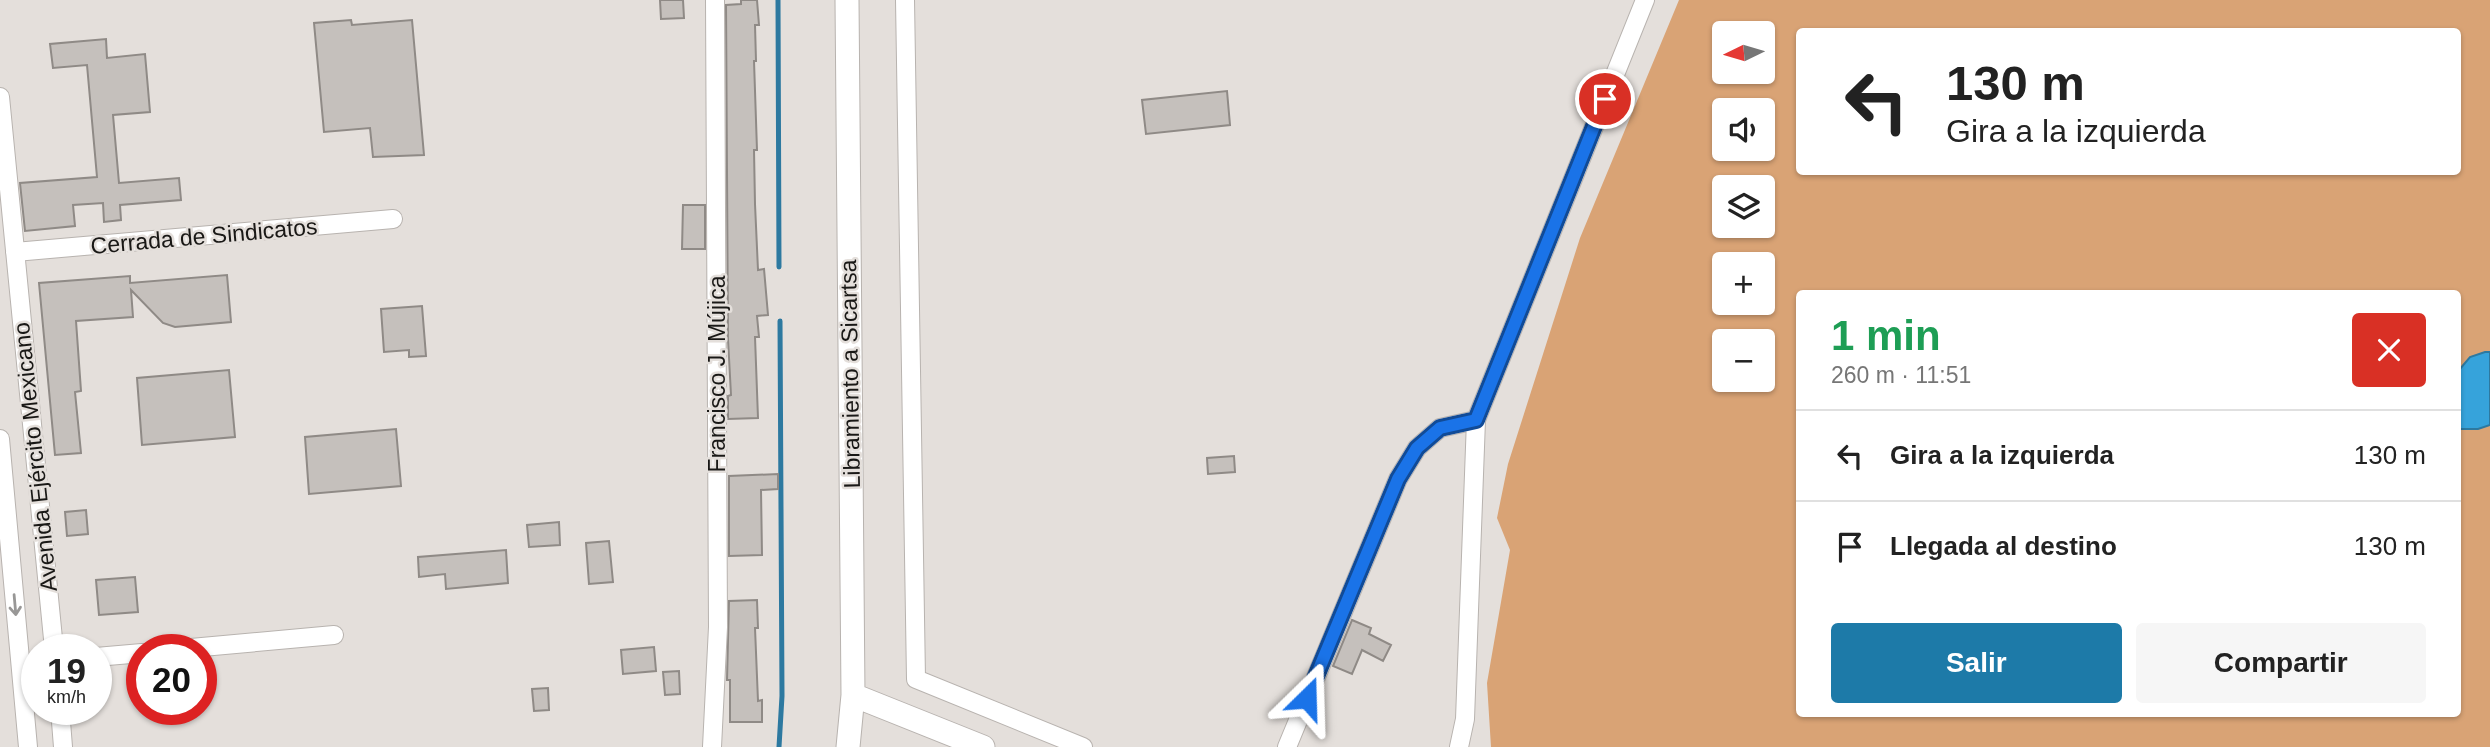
<!DOCTYPE html>
<html lang="es">
<head>
<meta charset="utf-8">
<style>
	:root { --surface:#fff; --page:#f6f6f6; --text:#222; --muted:#767676; --line:#e0e0e0; --accent:#1d7aa8 }
	body { margin:0; font-family:Helvetica,sans-serif; background:var(--page); color:var(--text); height:100vh; display:flex; flex-direction:column; font-size:26px; white-space:nowrap }
	* { box-sizing:border-box; margin:0 }
	p { font-size:23px; color:var(--muted) }
	.icon { flex:none; width:38px; height:38px; fill:none; stroke:currentColor; stroke-width:2; stroke-linecap:round; stroke-linejoin:round }
	.map { position:relative; flex:1; overflow:hidden }
	.side { position:absolute; left:1796px; top:290px; width:665px; height:427px; display:flex; flex-direction:column; background:var(--surface); border-radius:7px; box-shadow:0 2px 5px #0004 }
	.side>* { flex:none }
	.top-card { position:absolute; left:1796px; top:28px; width:665px; height:147px; border-radius:7px; box-shadow:0 2px 5px #0004; background:#fff; color:var(--text); overflow:hidden }
	.needle { width:46px; rotate:265deg }
	.fabs { position:absolute; left:1712px; top:21px; display:grid; gap:14px }
	.fabs a { display:grid; place-items:center; width:63px; height:63px; border-radius:7px; background:var(--surface); box-shadow:0 2px 5px #0004; font-size:35px }
	.speed { position:absolute; left:21px; top:634px; display:flex; gap:14px; font-size:35px; font-weight:700; text-align:center }
	.speed>* { display:grid; place-content:center; width:91px; height:91px; border-radius:50%; background:var(--surface); box-shadow:0 2px 5px #0004; line-height:1 }
	.speed small { font-size:18px; font-weight:400 }
	.speed .limit { border:10px solid #d22; background:#fff; color:#111 }
	.pin { position:absolute; display:grid; place-items:center; width:60px; height:60px; color:#fff; margin:-30px; border:4px solid #fff; border-radius:50%; box-shadow:0 2px 7px #0007 }
	.me { position:absolute; width:77px; margin:-38px; rotate:22deg; stroke-linejoin:round; filter:drop-shadow(0 0 5px #0008) }
	.turn { display:flex; align-items:center; gap:24px; height:147px; padding:0 35px; font-size:32px }
	.turn .icon { width:91px; height:91px; stroke-width:2.5 }
	.turn b { display:block; font-size:49px; line-height:60px }
	.round { display:grid; place-items:center; flex:none; width:74px; height:74px; border-radius:7px; background:var(--page) }
	.head { display:flex; align-items:center; justify-content:space-between; height:119px; padding:0 35px }
	h1 { font-size:42px; font-weight:600; line-height:52px; color:#1e9e55 }
	.button { display:flex; gap:14px; margin-top:auto; padding:14px 35px }
	.button a { flex:1; height:80px; border-radius:7px; background:var(--accent); color:#fff; font-size:28px; font-weight:600; line-height:80px; text-align:center }
	.button a+a { background:var(--page); color:var(--text) }
	ul { padding:0; list-style:none }
	li { display:flex; align-items:center; gap:21px; height:91px; padding:0 35px; border-top:2px solid var(--line) }
	li div { flex:1 }
	li b { display:block; font-size:26px }
	li em { font-style:normal }
	.map>svg:first-child { display:block }
	.green { fill:#d9a375; fill-rule:evenodd }
	.water { fill:#36a3db; stroke:#2d79a0; stroke-width:2 }
	.lines { fill:none; stroke-linecap:round; stroke-linejoin:round }
	.stream { stroke:#2d79a0; stroke-width:5 }
	.building { fill:#c5c0bc; stroke:#8f8a86; stroke-width:2 }
	.minor-casing { stroke:#b8b3af; stroke-width:20 }
	.major-casing { stroke:#b8b3af; stroke-width:25 }
	.minor { stroke:#fff; stroke-width:18 }
	.major { stroke:#fff; stroke-width:23 }
	.oneway { stroke:#989796 }
	.route-casing { stroke:#114b97; stroke-width:18 }
	.route { stroke:#1a73e8; stroke-width:12 }
	.labels { text-anchor:middle; dominant-baseline:central; stroke-width:5; stroke-linejoin:round; paint-order:stroke }
	.street-label { font-size:23px; fill:#191816; stroke:#e4dfdb }
</style>
</head>
<body>
<div class="map">
<svg width="2490" height="747" viewBox="0 0 2490 747">
	<rect width="100%" height="100%" fill="#e4dfdb"/>
	<path class="green" d="M1679,0H2490V352H2485L2460,370L2457,369V294H1799V714H2457V429H2478L2490,425V747H1491L1487,683L1510,550L1497,518L1508,464L1580,238ZM1799,32H2457V172H1799ZM1724,33H1762V72H1724ZM1724,110H1762V149H1724ZM1724,187H1762V226H1724ZM1724,264H1762V303H1724ZM1724,341H1762V380H1724Z"/>
	<path class="water" d="M2485,352H2490V425L2478,429H2457V369H2460L2470,357Z"/>
	<g class="lines">
		<path class="stream" d="M778,0L779,267
			M779,747L782,696L780,321"/>
	</g>
	<path class="building" d="M660,0H683L684,18L661,19Z
		M741,0H757L759,25H755L756,61H754L757,150H754L755,204L758,270L764,269L768,315L757,316L759,337H755L758,418L728,419V396L731,395L728,339L726,5L741,4Z
		M351,20L352,25L412,20L424,155L373,157L370,128L324,132L314,23Z
		M106,39L107,58L145,54L150,112L113,115L119,183L179,178L181,200L120,205L121,220L104,222L103,203L73,205L75,226L25,231L20,183L97,177L87,65L53,68L50,44Z
		M1227,91L1230,125L1146,134L1142,100Z
		M683,205H705V249H682Z
		M227,275L231,322L175,327L163,323L131,290L133,317L76,321L81,391L75,392L81,453L55,455L39,283L130,276V283Z
		M422,306L426,356L409,357V350L384,352L381,309Z
		M229,370L235,437L142,445L137,378Z
		M396,429L401,486L309,494L305,437Z
		M1234,456L1235,472L1208,474L1207,458Z
		M778,474V489L761,490L762,555L729,556V476Z
		M86,510L88,534L67,536L65,512Z
		M559,522L560,545L529,547L527,525Z
		M609,541L613,582L589,584L586,543Z
		M506,550L508,583L446,589L445,574L419,577L418,557Z
		M135,577L138,612L99,615L96,580Z
		M757,600L758,628H755L758,701L762,700V722H730V680H727L729,601Z
		M1352,620L1371,628L1369,634L1391,645L1383,661L1362,650L1352,674L1333,666Z
		M654,647L656,671L623,674L621,650Z
		M679,671L680,694L665,695L663,672Z
		M548,688L549,710L534,711L532,689Z"/>
	<g class="lines">
		<defs>
			<path id="minor" d="M905,0L916,679L1083,747
				M0,97L54,649
				M15,252L393,219
				M0,439L28,747
				M180,649L334,635
				M96,657L142,653
				M60,709L63,747
				M712,747L718,627L715,0
				M1287,747L1398,479L1417,448L1440,428L1476,420
				M1459,747L1465,719L1476,420L1645,0"/>
			<path id="major" d="M847,0L853,695L848,747
				M853,695L983,747"/>
		</defs>
		<use href="#minor" class="minor-casing"/>
		<use href="#major" class="major-casing"/>
		<use href="#minor" class="minor"/>
		<use href="#major" class="major"/>
	</g>
	<defs><path id="oneway-shaft" d="M-6 0H5M1.5-3L5.5 0L1.5 3" fill="none" stroke-width="1.6" stroke-linecap="round" stroke-linejoin="round" transform="scale(1.75)"/></defs>
	<use class="oneway" href="#oneway-shaft" transform="translate(15 605) rotate(85)"/>
	<g class="lines">
		<defs>
			<path id="route" d="M1307,698L1398,479L1417,448L1440,428L1476,420L1605,99"/>
		</defs>
		<use href="#route" class="route-casing"/>
		<use href="#route" class="route"/>
	</g>
	<g class="labels">
		<g class="street-label">
			<text transform="translate(204 236) rotate(-5)">Cerrada de Sindicatos</text>
			<text transform="translate(717 374) rotate(-90)">Francisco J. Mújica</text>
			<text transform="translate(850 374) rotate(-91)">Libramiento a Sicartsa</text>
			<text transform="translate(35 457) rotate(-96)">Avenida Ejército Mexicano</text>
		</g>
	</g>
</svg>
<div class="fabs">
<a><svg class="needle" viewBox="-14 -14 28 28"><path d="M0-13l5 13h-10z" fill="#e53935"/><path d="M0 13l5-13h-10z" fill="#767676"/></svg></a>
<a><svg class="icon" aria-label="sound" viewBox="0 0 24 24"><path d="M4 9h4l5-4v14l-5-4H4zM17 9q2 3 0 6"/></svg></a>
<a><svg class="icon" aria-label="layers" viewBox="0 0 24 24"><path d="M12 4l9 5-9 5-9-5zM3 14l9 5 9-5"/></svg></a>
<a>+</a>
<a>−</a>
</div>
<div class="speed"><div>19<small>km/h</small></div><div class="limit">20</div></div>
<div class="pin" style="left:1605px;top:99px;background:#d93025"><svg class="icon" aria-label="arrive" viewBox="0 0 24 24"><path d="M6 21V4h12l-3 4 3 4H6"/></svg></div>
<svg class="me" style="left:1307px;top:698px" viewBox="-20 -20 40 40"><path d="M0-17L14 15 0 8-14 15z" fill="#1a73e8" stroke="#fff" stroke-width="4"/></svg>
<div class="top-card">
<div class="turn"><svg class="icon" aria-label="left" viewBox="0 0 24 24"><path d="M17 20v-9H6M10 6l-5 5 5 5"/></svg><div><b>130 m</b>Gira a la izquierda</div></div>
</div>
<section class="side">
<div class="head"><div><h1>1 min</h1><p>260 m · 11:51</p></div><a class="round" style="background:#d93025;color:#fff"><svg class="icon" aria-label="close" viewBox="0 0 24 24"><path d="M6 6l12 12M18 6L6 18"/></svg></a></div>
<ul>
<li><svg class="icon" aria-label="left" viewBox="0 0 24 24"><path d="M17 20v-9H6M10 6l-5 5 5 5"/></svg><div><b>Gira a la izquierda</b></div><em>130 m</em></li>
<li><svg class="icon" aria-label="arrive" viewBox="0 0 24 24"><path d="M6 21V4h12l-3 4 3 4H6"/></svg><div><b>Llegada al destino</b></div><em>130 m</em></li>
</ul>
<div class="button"><a>Salir</a><a>Compartir</a></div>
</section>
</div>
</body>
</html>
